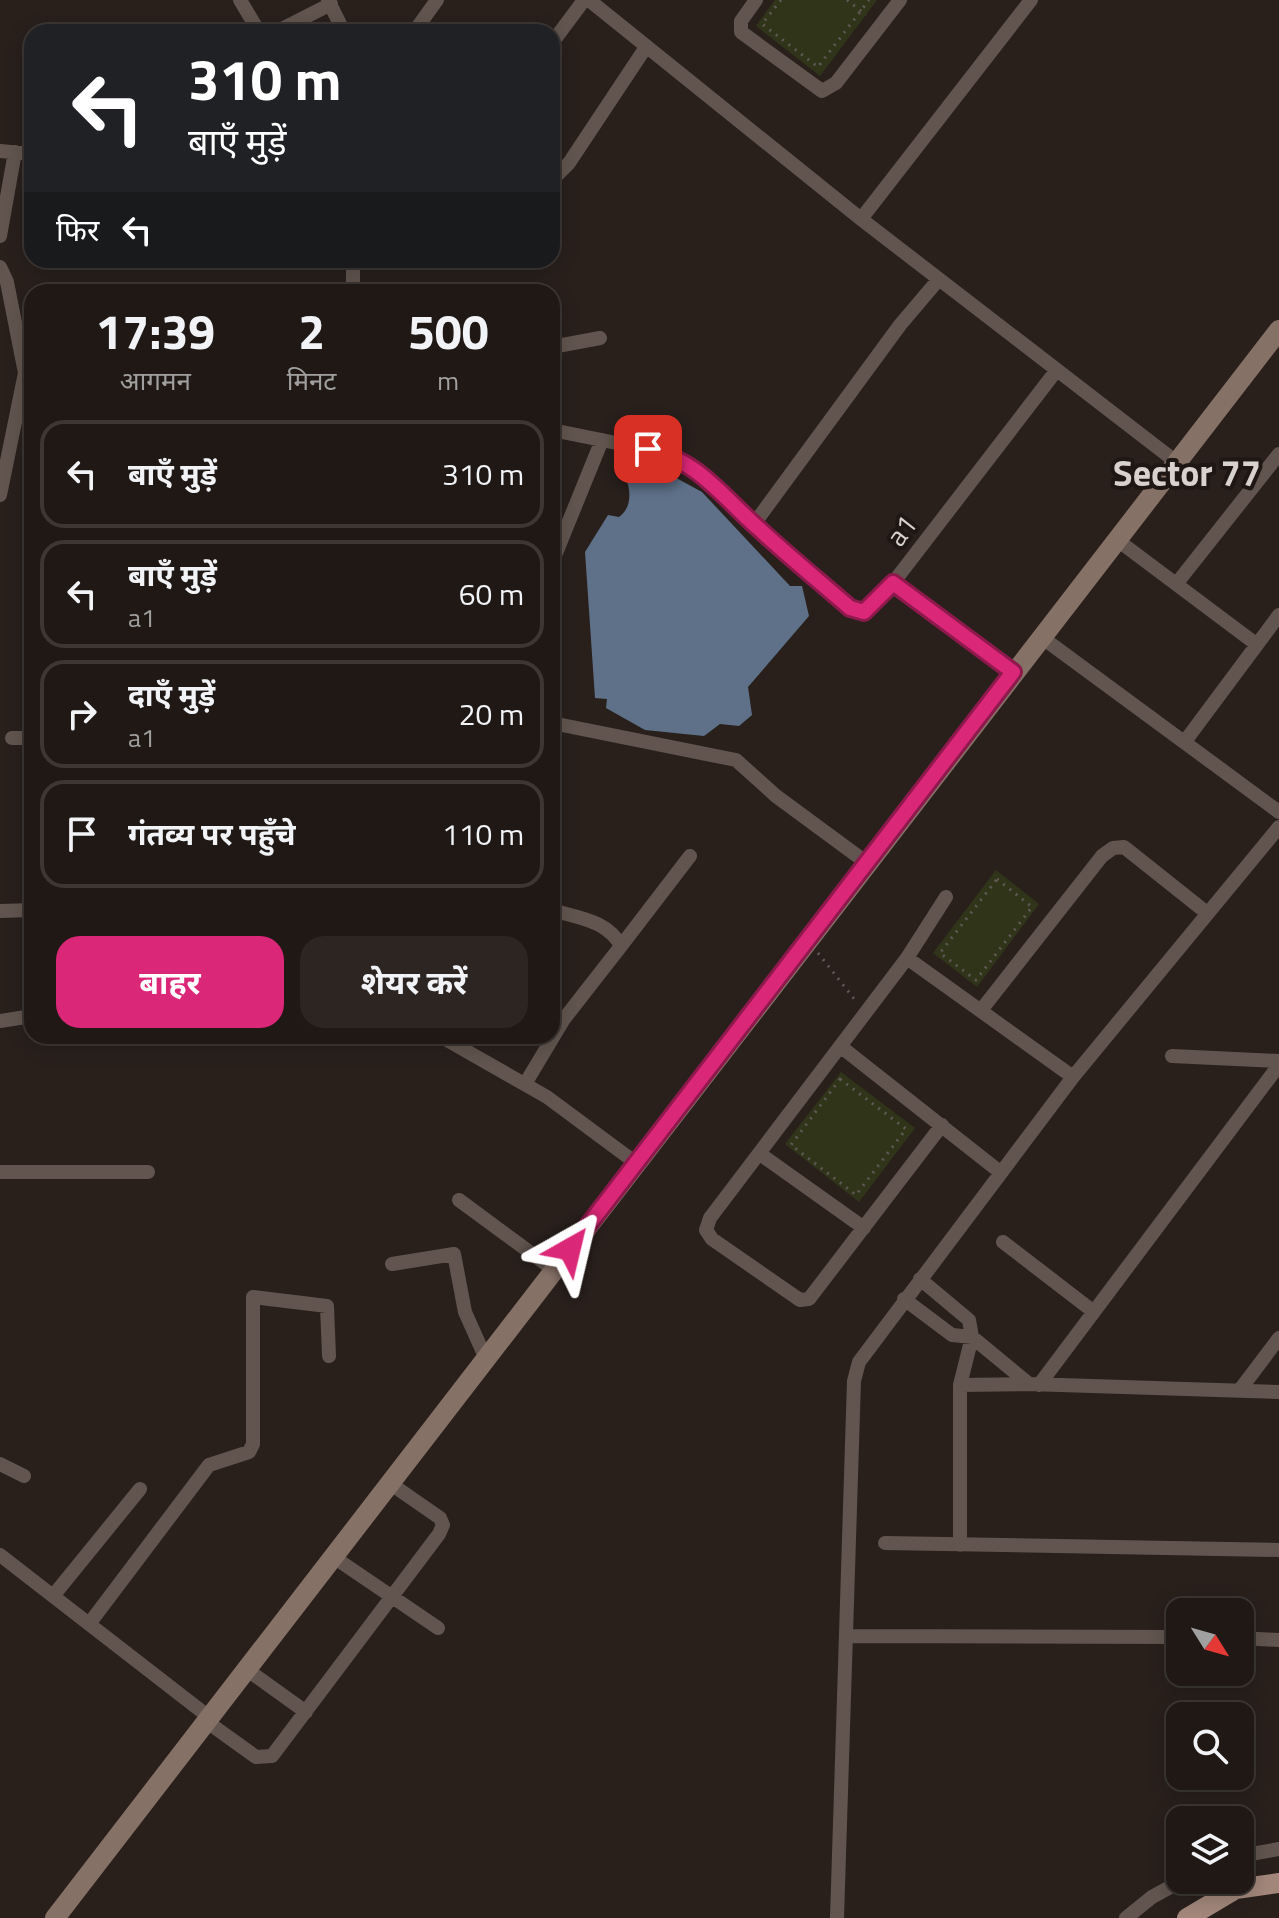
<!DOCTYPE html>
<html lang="hi">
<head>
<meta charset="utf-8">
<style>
	:root { --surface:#1f1815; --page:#2c2522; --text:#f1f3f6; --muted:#a1a0a0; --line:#3c3734; --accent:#db2777 }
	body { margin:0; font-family:"Titillium Web","Noto Sans Devanagari",sans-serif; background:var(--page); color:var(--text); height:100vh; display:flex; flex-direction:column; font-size:30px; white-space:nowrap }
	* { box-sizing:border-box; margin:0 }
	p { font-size:26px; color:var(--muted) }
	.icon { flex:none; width:44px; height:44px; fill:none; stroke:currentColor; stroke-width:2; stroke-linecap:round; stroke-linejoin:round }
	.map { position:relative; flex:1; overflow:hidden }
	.panel { position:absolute; left:24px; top:284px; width:536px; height:760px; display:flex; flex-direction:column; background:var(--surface); border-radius:24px; box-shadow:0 4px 20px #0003,0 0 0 2px var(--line) }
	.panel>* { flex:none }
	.banner { position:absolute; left:24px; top:24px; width:536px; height:244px; border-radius:24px; box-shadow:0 4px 20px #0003,0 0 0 2px var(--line); background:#202124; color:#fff; overflow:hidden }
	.needle { width:52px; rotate:127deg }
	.controls { position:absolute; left:1166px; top:1598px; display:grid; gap:16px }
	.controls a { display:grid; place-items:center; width:88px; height:88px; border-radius:16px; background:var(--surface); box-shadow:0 4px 20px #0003,0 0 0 2px var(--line); font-size:40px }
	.pin { position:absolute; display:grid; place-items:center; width:68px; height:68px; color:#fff; margin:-34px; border-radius:16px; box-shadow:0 4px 12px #0006 }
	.me { position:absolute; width:88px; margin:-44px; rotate:37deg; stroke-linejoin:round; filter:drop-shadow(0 0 6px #0008) }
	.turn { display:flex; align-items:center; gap:28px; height:168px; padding:0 32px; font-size:36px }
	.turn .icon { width:104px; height:104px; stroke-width:2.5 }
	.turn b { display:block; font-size:56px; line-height:68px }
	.then { display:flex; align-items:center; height:76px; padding:0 32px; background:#0003; gap:16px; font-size:30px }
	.eta { display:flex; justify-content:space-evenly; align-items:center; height:136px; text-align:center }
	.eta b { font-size:48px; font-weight:700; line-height:56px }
	.primary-button { display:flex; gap:16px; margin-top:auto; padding:16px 32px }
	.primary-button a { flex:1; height:92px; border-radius:24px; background:var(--accent); color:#fff; font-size:32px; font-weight:700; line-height:92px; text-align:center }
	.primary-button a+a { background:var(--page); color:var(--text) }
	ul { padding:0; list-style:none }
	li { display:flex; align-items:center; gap:24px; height:108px; margin:0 16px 12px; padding:0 16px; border:4px solid var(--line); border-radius:24px }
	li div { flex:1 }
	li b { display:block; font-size:30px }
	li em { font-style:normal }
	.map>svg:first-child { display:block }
	.green { fill:#30351a }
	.water { fill:#5e7189 }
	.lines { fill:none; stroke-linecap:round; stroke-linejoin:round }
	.path { stroke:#605855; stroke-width:3; stroke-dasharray:2 6; stroke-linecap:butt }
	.street { stroke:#62554f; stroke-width:14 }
	.secondary { stroke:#867167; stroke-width:20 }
	.primary { stroke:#a2877a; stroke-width:20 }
	.route-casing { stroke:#8e194d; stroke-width:20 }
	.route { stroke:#db2777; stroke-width:14 }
	.labels { text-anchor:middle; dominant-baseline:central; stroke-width:8; stroke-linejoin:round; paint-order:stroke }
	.street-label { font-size:28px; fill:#d8d2cf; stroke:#1f1713 }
	.district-label { font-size:36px; font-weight:bold; fill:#d8d2cf; stroke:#1f1713 }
</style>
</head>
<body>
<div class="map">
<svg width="1279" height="1918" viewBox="0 0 1279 1918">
	<rect width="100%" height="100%" fill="#29201c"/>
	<path class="green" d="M775,0H877L820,76L756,26Z
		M996,870L1039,904L977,987L933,953Z
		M841,1072L915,1128L859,1202L785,1144Z"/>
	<path class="water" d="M635,472L669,474L702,492L790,586H802L809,616L748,687L752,715L739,726L720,724L704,736L645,730L606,708L607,699L595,698L585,552L608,515L619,517C631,508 631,494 627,481Z"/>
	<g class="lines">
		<path class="path" d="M781,0L762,24L818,67L869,0
			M847,0L866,15
			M997,879L1032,907L976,980L940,953Z
			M818,953L855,1000
			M840,1079L906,1129L856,1195L791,1145Z"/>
		<path class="street" d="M240,0L259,32
			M328,0L344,32
			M589,0L861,219L1175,461
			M756,0L741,21V32L822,91L836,83L900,0
			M276,32L331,4
			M414,32L437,0
			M552,43L584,0
			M0,151L32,154
			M552,180L569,163L646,47
			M861,219L1031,0
			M0,236L15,152
			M353,260V292
			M0,267L7,282L25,373L0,495
			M552,347L600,338
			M552,430L666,453L688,463L705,475L754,524L850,608L864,612L893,583L1056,371
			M754,524L900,325L939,279
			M1116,539L1256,644
			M552,563L602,440
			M893,583L1013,672
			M1177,583L1279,454
			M1040,636L1279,812
			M552,723L736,760L776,796L867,863
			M12,738H32
			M1186,740L1279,615
			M0,911L32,910
			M621,946L690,856
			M907,958L946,897
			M982,1009L1102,856L1113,848L1124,847L1207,913
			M0,1021L32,1016
			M440,1036L547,1097L636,1163
			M840,1046L1000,1172
			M1172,1056L1279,1061
			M525,1084L564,1019L621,946C607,920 578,918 552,910
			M942,1125L809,1299L800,1300L712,1239L706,1230L710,1218L907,958L1073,1077
			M760,1154L864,1228
			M0,1172H148
			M459,1200L554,1270
			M1003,1242L1094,1312
			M392,1264L454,1254L465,1312L486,1359
			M920,1279L969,1320L972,1337L960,1385V1545
			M904,1299L952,1335L972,1337L1029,1384L1279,1392
			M960,1385L1029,1384
			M1039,1385L1279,1065
			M1239,1391L1279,1338
			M0,1464L24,1476
			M885,1543L1279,1550
			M0,1555L209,1717
			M335,1558L438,1628
			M53,1596L140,1489
			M89,1624L209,1465L249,1452L253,1444V1297L327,1306L329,1356
			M849,1636L1180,1637
			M1240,1638L1279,1640
			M246,1669L306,1712
			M206,1721L256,1757L272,1756L439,1534L443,1525L440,1518L391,1484
			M1240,1856L1279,1849
			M837,1918L854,1381L859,1362L1073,1077L1279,827
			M1126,1918L1152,1897L1183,1880"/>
		<path class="secondary" d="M55,1918L1279,330"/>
		<path class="primary" d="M1187,1918L1236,1889L1279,1883"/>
	</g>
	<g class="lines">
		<defs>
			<path id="route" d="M570,1249L1013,672L893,583L864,612L850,608C819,581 787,555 757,527C721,495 697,460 648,449"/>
		</defs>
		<use href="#route" class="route-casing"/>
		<use href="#route" class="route"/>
	</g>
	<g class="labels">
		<g class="street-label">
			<text transform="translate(901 530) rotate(-52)">a1</text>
		</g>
		<g class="district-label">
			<text x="1187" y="472">Sector 77</text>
		</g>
	</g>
</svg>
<div class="controls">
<a><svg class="needle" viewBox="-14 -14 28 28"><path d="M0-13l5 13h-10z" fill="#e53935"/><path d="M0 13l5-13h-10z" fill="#a1a0a0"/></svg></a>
<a><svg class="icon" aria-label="search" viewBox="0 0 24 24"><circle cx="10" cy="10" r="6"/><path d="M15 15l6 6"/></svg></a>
<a><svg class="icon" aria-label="layers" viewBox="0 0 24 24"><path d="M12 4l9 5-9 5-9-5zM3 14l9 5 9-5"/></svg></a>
</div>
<div class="pin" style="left:648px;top:449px;background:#d93025"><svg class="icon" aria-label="arrive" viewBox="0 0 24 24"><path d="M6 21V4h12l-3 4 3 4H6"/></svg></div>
<svg class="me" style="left:570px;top:1249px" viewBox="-20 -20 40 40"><path d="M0-17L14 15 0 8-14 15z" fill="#db2777" stroke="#fff" stroke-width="4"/></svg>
<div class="banner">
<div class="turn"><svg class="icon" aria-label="left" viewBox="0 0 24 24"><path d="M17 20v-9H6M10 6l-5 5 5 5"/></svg><div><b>310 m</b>बाएँ मुड़ें</div></div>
<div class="then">फिर<svg class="icon" aria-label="left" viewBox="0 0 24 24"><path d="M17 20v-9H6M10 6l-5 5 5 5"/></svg></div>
</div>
<section class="panel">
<div class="eta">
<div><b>17:39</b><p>आगमन</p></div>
<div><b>2</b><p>मिनट</p></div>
<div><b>500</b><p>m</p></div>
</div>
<ul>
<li><svg class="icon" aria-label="left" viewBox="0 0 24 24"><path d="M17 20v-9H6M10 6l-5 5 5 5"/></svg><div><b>बाएँ मुड़ें</b></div><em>310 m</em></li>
<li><svg class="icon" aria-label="left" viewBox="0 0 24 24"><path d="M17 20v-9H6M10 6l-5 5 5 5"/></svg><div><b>बाएँ मुड़ें</b><p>a1</p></div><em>60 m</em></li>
<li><svg class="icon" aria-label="right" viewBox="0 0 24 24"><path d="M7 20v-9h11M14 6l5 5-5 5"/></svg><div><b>दाएँ मुड़ें</b><p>a1</p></div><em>20 m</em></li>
<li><svg class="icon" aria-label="arrive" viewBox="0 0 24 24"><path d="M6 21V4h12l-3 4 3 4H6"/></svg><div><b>गंतव्य पर पहुँचे</b></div><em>110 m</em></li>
</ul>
<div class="primary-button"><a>बाहर</a><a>शेयर करें</a></div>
</section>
</div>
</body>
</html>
